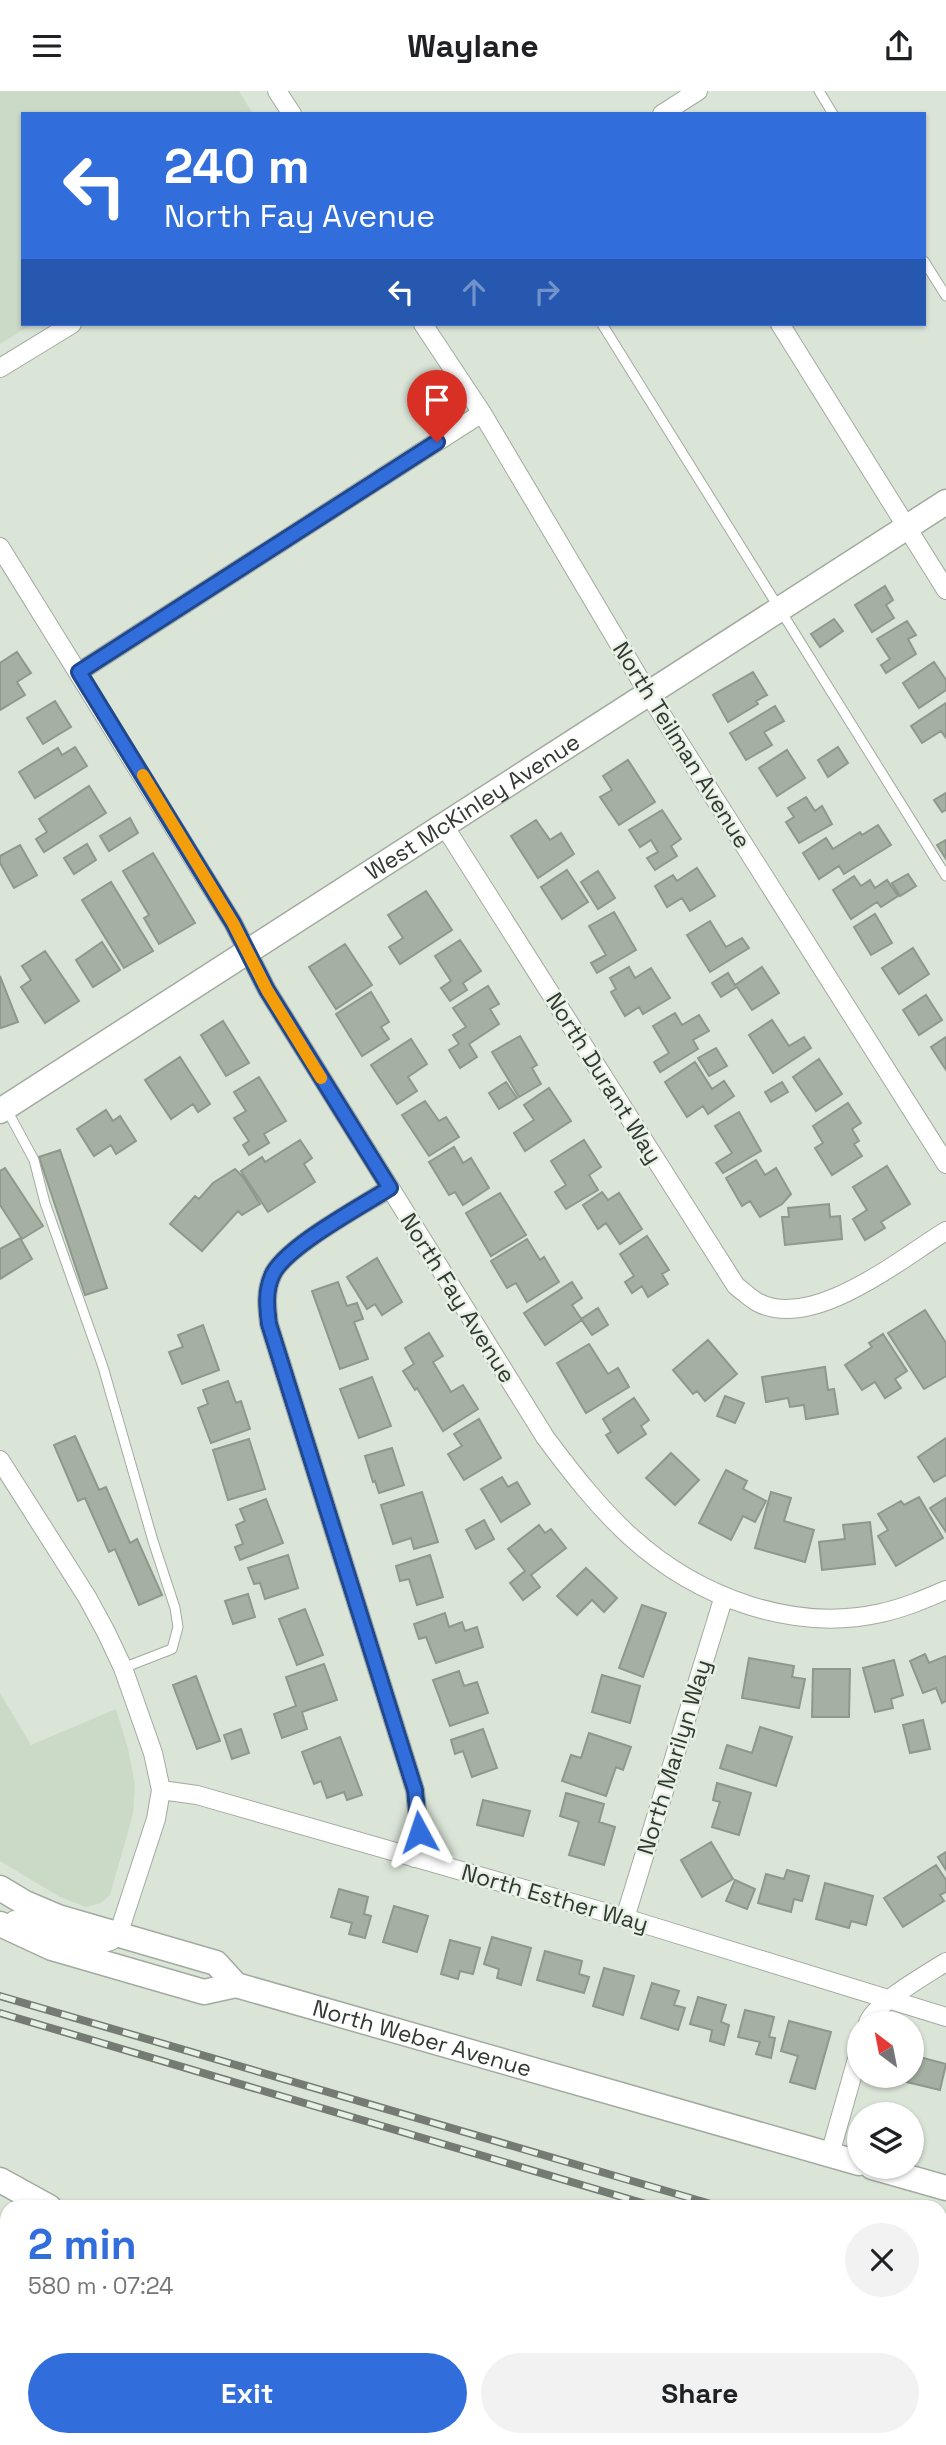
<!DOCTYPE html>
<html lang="en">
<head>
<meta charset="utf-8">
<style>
	:root { --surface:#fff; --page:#f2f2f2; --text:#202124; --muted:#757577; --accent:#316edc }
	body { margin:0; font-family:"Space Grotesk",sans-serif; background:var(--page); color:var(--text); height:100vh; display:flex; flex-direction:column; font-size:26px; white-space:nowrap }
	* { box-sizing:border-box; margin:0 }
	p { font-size:23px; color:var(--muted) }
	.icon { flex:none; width:38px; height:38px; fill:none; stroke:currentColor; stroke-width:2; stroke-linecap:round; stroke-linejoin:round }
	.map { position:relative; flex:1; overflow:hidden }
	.side { position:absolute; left:0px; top:2109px; width:947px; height:247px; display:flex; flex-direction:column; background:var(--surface); border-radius:21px 21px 0 0; box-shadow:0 2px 5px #0004 }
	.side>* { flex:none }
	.top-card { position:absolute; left:21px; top:21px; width:905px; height:214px; border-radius:0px; box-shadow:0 2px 5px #0004; background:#316edc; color:#fff; overflow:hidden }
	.needle { width:46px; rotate:328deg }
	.buttons { position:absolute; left:847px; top:1920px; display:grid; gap:14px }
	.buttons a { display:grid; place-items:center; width:77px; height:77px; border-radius:50%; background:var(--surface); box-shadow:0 2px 5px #0004; font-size:35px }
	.pin { position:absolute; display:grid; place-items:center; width:60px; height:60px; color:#fff; margin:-72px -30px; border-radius:50% 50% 50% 0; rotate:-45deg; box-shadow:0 0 7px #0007 }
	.pin .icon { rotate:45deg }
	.me { position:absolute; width:77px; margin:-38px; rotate:355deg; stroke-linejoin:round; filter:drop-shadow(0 0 5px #0008) }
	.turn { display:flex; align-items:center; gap:24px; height:147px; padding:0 28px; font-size:32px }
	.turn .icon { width:91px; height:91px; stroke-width:2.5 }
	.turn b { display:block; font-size:49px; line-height:60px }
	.lanes { display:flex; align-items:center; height:66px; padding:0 28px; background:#0003; justify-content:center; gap:35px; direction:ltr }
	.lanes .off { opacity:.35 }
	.round { display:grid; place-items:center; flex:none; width:74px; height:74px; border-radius:37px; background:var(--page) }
	.overview { display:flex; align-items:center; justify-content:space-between; height:119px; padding:0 28px }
	h1 { font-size:42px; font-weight:800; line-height:52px; color:var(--accent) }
	.button { display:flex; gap:14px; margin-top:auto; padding:14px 28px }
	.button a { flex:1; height:80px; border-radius:42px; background:var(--accent); color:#fff; font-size:28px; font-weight:800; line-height:80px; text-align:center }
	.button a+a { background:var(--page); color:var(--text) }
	header { display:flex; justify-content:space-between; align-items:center; height:91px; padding:0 28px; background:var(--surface); font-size:32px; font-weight:800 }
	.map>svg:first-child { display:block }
	.built { fill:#cadac7 }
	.green { fill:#b0cea9 }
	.building { fill:#a5afa2; stroke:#8e988c; stroke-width:2 }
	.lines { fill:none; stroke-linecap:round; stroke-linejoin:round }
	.lane-casing { stroke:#a1ab9f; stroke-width:11 }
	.street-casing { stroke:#a1ab9f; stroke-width:20 }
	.secondary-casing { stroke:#a1ab9f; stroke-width:27 }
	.lane { stroke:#fff; stroke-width:9 }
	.street { stroke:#fff; stroke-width:18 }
	.secondary { stroke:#fff; stroke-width:24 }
	.rail-casing { stroke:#757b73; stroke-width:8 }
	.rail { stroke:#e7f2e4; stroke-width:5; stroke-dasharray:16; stroke-linecap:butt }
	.route-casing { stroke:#20488f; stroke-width:18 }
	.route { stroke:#316edc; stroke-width:12 }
	.slow { stroke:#f59e0b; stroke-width:12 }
	.labels { text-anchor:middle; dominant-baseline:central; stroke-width:5; stroke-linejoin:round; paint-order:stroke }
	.street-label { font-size:23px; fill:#343833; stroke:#e7f2e4 }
</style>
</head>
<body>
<header><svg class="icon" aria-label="menu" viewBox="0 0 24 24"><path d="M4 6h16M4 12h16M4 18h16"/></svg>Waylane<svg class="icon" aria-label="share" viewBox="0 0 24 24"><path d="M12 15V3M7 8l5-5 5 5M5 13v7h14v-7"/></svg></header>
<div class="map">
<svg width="946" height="2354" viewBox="0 0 946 2354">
	<rect width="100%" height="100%" fill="#dae4d7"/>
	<path class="built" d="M0,0H239L253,23H23V233H32L0,253Z
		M0,1602L31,1654L116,1618L128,1658L135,1694L133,1723L110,1804L101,1812L86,1816L60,1806L0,1770Z
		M0,2151L7,2153V2304L0,2308Z
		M198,2349H268L272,2354H189Z"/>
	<path class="green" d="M7,2304V2348L198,2349L189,2354H0V2308Z
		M940,2324L946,2326V2354H327L323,2349L940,2348Z"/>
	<path class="building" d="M885,495L893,509L886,514L894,527L872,541L855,514Z
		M834,528L843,540L820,556L811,543Z
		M907,530L916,544L908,548L916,563L886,582L881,574L890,568L877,548Z
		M17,561L31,582L17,591L25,604L0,619V572Z
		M934,571L946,589V599L919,617L903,592Z
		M753,581L767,604L756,610L758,613L728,631L713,604Z
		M55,610L71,636L43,653L27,627Z
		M946,612V647L941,640L922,652L911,635Z
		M775,615L784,630L764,641L772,654L746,669L730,642Z
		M75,656L87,675L35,707L19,681L58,657L62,664Z
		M838,656L848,672L828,686L818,669Z
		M787,659L805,687L777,705L759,677Z
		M628,669L655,711L619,734L600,706L612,699L603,685Z
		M89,695L106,722L44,761L36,748L47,741L39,728Z
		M946,702V719L942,721L934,709Z
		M806,706L815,720L822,715L832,733L799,752L786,731L794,726L788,717Z
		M662,719L681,748L671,755L677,765L655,779L647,767L658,761L651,749L640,756L629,739Z
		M130,727L138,742L109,760L100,745Z
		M536,729L550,749L561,742L574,763L538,787L511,745Z
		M878,734L891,754L844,783L839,775L819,788L803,762L826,747L833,758L860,741L862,744Z
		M946,749V768L937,754Z
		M87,753L96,769L74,783L64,767Z
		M20,754L37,784L14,797L0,772V765Z
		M153,762L195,832L159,853L144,827L149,824L123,780Z
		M697,777L715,805L690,820L682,807L667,816L655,795L673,784L677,790Z
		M567,779L588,811L562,828L541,796Z
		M598,780L615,807L598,818L581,791Z
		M908,783L916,795L900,805L892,792Z
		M854,785L861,795L870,789L875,797L887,789L898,805L881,816L877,811L851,828L833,799Z
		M111,791L153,860L124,877L82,809Z
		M426,800L452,839L400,873L389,856L403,847L388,824Z
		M614,821L636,859L597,882L591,872L606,864L589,835Z
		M875,823L892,852L871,864L854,836Z
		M710,830L726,856L742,847L749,857L710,881L687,844Z
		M460,849L481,880L463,892L467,899L450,910L441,897L451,890L435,865Z
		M102,851L120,879L93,896L76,869Z
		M345,853L372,894L336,918L309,876Z
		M913,857L929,883L899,903L882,877Z
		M45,860L79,910L45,932L21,896L31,889L22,875Z
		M629,876L635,887L651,877L670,907L643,923L639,916L625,925L611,901L616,898L610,887Z
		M762,876L779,902L752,919L737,896L721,906L712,892L728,882L735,894Z
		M0,885L18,931L1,937L0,935Z
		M488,895L499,913L490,918L499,933L469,953L477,966L460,977L449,959L459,953L453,944L466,936L453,917Z
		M371,901L389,931L381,936L389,948L362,965L336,923Z
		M926,904L942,929L919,944L903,919Z
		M675,922L682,934L699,924L709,940L693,949L698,958L660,981L654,971L669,962L653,935Z
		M772,929L789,955L804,946L811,957L773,982L749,944Z
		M223,930L249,972L226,985L201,944Z
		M520,945L537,974L532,977L541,993L519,1006L492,961Z
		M946,946V979L931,956Z
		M411,948L427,973L408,986L417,1000L397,1013L371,974Z
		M716,957L727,975L709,985L698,967Z
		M180,966L210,1013L198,1021L193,1013L171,1028L145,989Z
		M819,968L842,1003L816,1020L793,986Z
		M695,971L712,998L724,990L734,1005L708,1023L703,1015L687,1026L665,991Z
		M259,986L286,1030L264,1043L269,1052L249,1064L243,1054L249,1050L234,1027L246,1020L234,1001Z
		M506,991L517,1007L499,1018L489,1002Z
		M782,991L788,1001L771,1011L765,1001Z
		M549,997L571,1030L525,1060L514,1042L534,1029L524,1014Z
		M425,1010L439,1030L446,1026L459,1046L429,1065L402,1024Z
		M848,1012L861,1032L852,1038L859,1050L854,1053L862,1065L832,1084L815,1057L823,1052L813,1035Z
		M106,1019L113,1030L120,1025L136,1050L116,1063L111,1054L94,1065L77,1038Z
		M739,1021L761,1060L723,1082L716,1072L732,1062L715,1035Z
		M300,1049L312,1067L304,1073L315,1091L268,1121L241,1080L262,1066L265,1071Z
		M584,1049L601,1076L589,1084L598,1099L566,1118L555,1101L566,1094L551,1070Z
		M454,1056L463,1072L471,1067L489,1097L463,1114L455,1101L449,1104L429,1071Z
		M60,1059L107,1197L85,1204L39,1066Z
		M756,1069L765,1084L776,1077L791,1103L782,1113L760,1126L750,1110L742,1115L726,1087Z
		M887,1075L910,1113L881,1131L885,1137L865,1149L853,1128L867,1119L853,1096Z
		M5,1077L43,1135L22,1148L0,1114V1080Z
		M235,1078L243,1086L260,1113L242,1124L238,1120L202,1160L170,1133L195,1105L199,1108L213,1092Z
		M602,1101L608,1109L619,1102L642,1138L620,1153L606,1132L598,1138L583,1114Z
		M500,1102L526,1144L491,1165L466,1122Z
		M829,1113L830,1126L840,1125L842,1148L785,1154L782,1126H789L788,1117Z
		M647,1145L669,1179L662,1183L668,1193L648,1206L642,1195L632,1202L625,1191L634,1185L620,1163Z
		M20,1147L32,1168L0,1188V1158Z
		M527,1148L540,1169L544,1166L559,1191L527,1211L516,1192L507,1197L491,1170Z
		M377,1167L402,1211L382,1224L375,1213L367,1218L347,1186Z
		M338,1191L347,1215L357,1212L363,1228L354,1231L368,1268L340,1278L312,1200Z
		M572,1191L582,1207L572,1214L582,1229L545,1254L524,1222Z
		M598,1217L608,1234L592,1244L581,1228Z
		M925,1219L946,1252V1285L924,1298L888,1242Z
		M203,1234L219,1279L182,1293L169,1261L183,1256L178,1244Z
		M429,1242L443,1265L433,1271L451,1301L463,1294L478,1318L443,1340L417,1297L415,1299L403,1280L414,1273L405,1257Z
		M883,1243L907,1280L895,1288L901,1297L885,1307L875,1291L862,1299L845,1274L872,1256L869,1252Z
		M708,1249L737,1283L705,1310L697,1300L693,1303L673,1279Z
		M589,1253L608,1283L618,1277L629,1296L586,1322L557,1272Z
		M825,1276L828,1299L834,1298L838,1323L806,1328L804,1314L790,1316L788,1307L766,1311L762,1286Z
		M372,1286L391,1335L359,1347L340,1298Z
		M228,1290L236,1312L241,1310L250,1338L211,1352L198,1317L208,1313L203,1299Z
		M725,1305L744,1312L735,1332L717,1325Z
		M634,1307L649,1329L641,1335L646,1343L618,1362L606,1344L611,1341L603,1328Z
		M479,1328L501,1367L464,1389L448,1363L462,1355L454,1343Z
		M75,1345L99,1399L106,1396L130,1452L137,1448L162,1504L139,1514L115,1458L109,1461L85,1407L78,1410L54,1354Z
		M946,1347V1384L934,1391L918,1366Z
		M249,1348L265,1398L228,1409L213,1359Z
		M392,1357L404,1394L379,1402L375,1390L373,1391L365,1365Z
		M671,1362L699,1389L675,1414L646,1387Z
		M726,1379L747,1390L743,1398L766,1410L755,1431L743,1425L731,1449L699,1432Z
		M502,1386L508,1396L517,1391L530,1413L501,1431L481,1398Z
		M422,1401L438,1451L414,1458L411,1447L393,1453L381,1414Z
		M771,1401L791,1407L784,1430L814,1439L805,1471L755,1457Z
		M919,1406L943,1447L896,1475L878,1445L888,1439L878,1423L901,1410L904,1414Z
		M946,1407V1441L930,1417Z
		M266,1408L283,1452L240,1469L235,1456L243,1453L236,1434L245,1430L240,1418Z
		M484,1429L494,1448L476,1458L466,1439Z
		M870,1431L875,1473L822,1479L819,1451L845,1448L843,1434Z
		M539,1434L545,1442L551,1438L566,1457L531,1484L540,1496L523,1509L510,1492L525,1480L508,1458Z
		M288,1464L298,1497L265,1508L260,1492L254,1493L248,1477Z
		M430,1464L443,1506L417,1514L409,1488L400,1490L396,1475Z
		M586,1477L617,1507L604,1521L592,1509L577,1524L557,1505Z
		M248,1503L255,1526L233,1533L225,1510Z
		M642,1514L666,1522L643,1586L619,1577Z
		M305,1518L323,1564L297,1574L279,1528Z
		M445,1522L449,1536L462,1531L465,1540L477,1536L483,1556L436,1572L426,1546L419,1548L414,1533Z
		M925,1563L929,1572L946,1565V1610L942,1612L936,1597L923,1602L910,1570Z
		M749,1567L794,1575L792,1586L805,1588L799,1617L742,1607Z
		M894,1569L903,1604L891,1608L893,1617L875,1621L863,1577Z
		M324,1573L337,1609L302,1621L307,1638L282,1647L274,1623L296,1615L286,1586Z
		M813,1578H850L849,1626H812Z
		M459,1580L464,1595L477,1591L488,1622L450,1635L433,1589Z
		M602,1584L640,1595L630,1632L592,1621Z
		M196,1585L220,1650L197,1658L173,1594Z
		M923,1629L930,1658L910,1662L903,1634Z
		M760,1636L792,1646L776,1695L720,1677L727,1654L752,1662Z
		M241,1638L249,1662L232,1668L224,1644Z
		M483,1638L497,1677L472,1686L463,1660L455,1663L451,1649Z
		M589,1642L631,1656L623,1679L616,1676L606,1705L562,1690L571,1664L581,1667Z
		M340,1646L362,1704L347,1709L344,1701L327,1707L321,1690L314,1693L302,1661Z
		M717,1692L751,1702L739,1744L712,1736L720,1711L713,1709Z
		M566,1702L604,1713L599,1731L615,1736L604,1774L569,1764L579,1731L560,1725Z
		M483,1709L530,1720L523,1745L477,1734Z
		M711,1751L733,1788L702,1806L681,1769Z
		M946,1761V1779L938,1766Z
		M936,1774L946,1789V1801L940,1804L944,1810L903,1836L884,1807Z
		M787,1779L809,1785L802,1810L794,1808L791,1821L758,1812L766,1783L784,1788Z
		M735,1789L755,1798L747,1818L726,1810Z
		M825,1792L873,1805L866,1834L851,1830L849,1837L816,1828Z
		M339,1798L368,1806L364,1823L371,1825L365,1847L349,1843L352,1832L331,1826Z
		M394,1815L428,1825L417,1861L383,1851Z
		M492,1846L531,1857L521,1894L497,1887L499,1878L484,1873Z
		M450,1849L480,1857L473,1883L460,1880L458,1888L441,1883Z
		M545,1860L582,1870L579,1883L589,1886L584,1902L537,1889Z
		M604,1877L634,1885L623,1924L593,1915Z
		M652,1892L679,1900L674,1914L685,1917L678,1939L641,1927Z
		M698,1906L726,1914L721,1931L729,1934L724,1954L710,1950L712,1939L690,1933Z
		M745,1919L774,1926L769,1946L775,1947L771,1967L756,1963L760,1951L738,1946Z
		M789,1930L831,1941L815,1998L790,1991L798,1965L781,1960Z
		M912,1964L946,1973L940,1999L890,1987L891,1984H912Z"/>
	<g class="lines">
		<defs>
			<path id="lane" d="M819,0L833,23
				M924,170L946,205
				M602,233L946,785
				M7,1019L34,1069L45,1112L103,1276L153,1450L175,1517L178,1536L172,1558L123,1577
				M0,2218L7,2214
				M0,2243L7,2239"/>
			<path id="street" d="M277,0L292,23
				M662,23L698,0
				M423,233L482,322L648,602L946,1073
				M780,233L946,499
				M0,277L72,233
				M0,456L233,832L267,899L545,1346C571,1381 598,1416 631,1446C697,1506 793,1542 881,1522C904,1517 925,1508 946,1499
				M79,581L482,322
				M443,733L736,1195C743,1200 750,1207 757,1211C812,1241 900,1168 946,1140
				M390,1097C362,1115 283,1157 272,1185C265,1201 267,1217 269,1233L415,1699L419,1741L414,1767
				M0,1369L87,1506L106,1541L123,1577L153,1662L161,1699L156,1728L118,1844L111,1850L91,1856L14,1829
				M161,1699L197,1704L625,1827L946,1926
				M625,1827L724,1505
				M868,1932C874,1913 927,1883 946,1871
				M830,2063L859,1961"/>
			<g id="secondary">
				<path id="s1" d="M0,1020L946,411"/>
				<path id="s2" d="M0,1797L25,1812L58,1826L216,1872L236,1894L859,2072"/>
				<path d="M0,1833L52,1857L204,1901L236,1894"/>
				<path d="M872,2076L946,2097"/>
				<path d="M0,2089L49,2116"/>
				<path d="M291,2348L295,2354"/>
			</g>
		</defs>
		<use href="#lane" class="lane-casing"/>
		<use href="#street" class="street-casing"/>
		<use href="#secondary" class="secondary-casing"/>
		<use href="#lane" class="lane"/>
		<use href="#street" class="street"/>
		<use href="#secondary" class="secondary"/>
		<defs>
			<path id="rail" d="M0,1905L721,2116
				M0,1922L656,2116
				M940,2180L946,2182
				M940,2200L946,2202"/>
		</defs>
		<use href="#rail" class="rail-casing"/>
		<use href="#rail" class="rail"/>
	</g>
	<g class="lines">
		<defs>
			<path id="route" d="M419,1741L415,1699L269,1233C267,1217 265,1201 272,1185C283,1157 362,1115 390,1097L267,899L233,832L79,581L437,351"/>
		</defs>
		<use href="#route" class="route-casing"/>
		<use href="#route" class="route"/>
		<path class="slow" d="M143,684L233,832L267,899L321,987"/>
	</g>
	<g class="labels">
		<g class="street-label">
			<text transform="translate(682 654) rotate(58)">North Teilman Avenue</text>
			<text stroke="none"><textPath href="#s1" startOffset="562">West McKinley Avenue</textPath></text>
			<text transform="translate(604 987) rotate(58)">North Durant Way</text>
			<text transform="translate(458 1207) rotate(58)">North Fay Avenue</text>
			<text transform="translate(674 1666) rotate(-73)">North Marilyn Way</text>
			<text transform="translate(555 1807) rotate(16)">North Esther Way</text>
			<text stroke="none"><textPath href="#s2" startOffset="453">North Weber Avenue</textPath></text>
		</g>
	</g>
</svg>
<div class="buttons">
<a><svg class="needle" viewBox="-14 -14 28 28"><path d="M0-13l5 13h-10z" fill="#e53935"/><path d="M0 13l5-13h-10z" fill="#757577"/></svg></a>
<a><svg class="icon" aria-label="layers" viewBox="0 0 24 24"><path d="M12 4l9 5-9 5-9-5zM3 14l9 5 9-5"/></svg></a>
</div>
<div class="pin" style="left:437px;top:351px;background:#d93025"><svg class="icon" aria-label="arrive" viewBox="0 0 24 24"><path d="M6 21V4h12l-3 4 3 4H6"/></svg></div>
<svg class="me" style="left:419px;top:1741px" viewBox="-20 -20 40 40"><path d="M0-17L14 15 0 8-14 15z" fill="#316edc" stroke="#fff" stroke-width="4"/></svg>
<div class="top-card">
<div class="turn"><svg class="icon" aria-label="left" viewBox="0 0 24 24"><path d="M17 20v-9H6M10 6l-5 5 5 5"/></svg><div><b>240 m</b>North Fay Avenue</div></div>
<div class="lanes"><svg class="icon" aria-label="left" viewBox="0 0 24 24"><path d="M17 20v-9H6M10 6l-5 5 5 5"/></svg><svg class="icon off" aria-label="ahead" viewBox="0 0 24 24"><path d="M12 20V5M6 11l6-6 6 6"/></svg><svg class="icon off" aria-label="right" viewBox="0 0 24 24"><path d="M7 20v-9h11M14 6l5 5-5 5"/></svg></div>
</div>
<section class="side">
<div class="overview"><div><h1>2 min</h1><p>580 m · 07:24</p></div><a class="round"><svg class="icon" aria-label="close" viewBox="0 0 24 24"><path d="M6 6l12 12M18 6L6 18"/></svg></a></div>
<div class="button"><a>Exit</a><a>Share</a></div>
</section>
</div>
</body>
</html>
